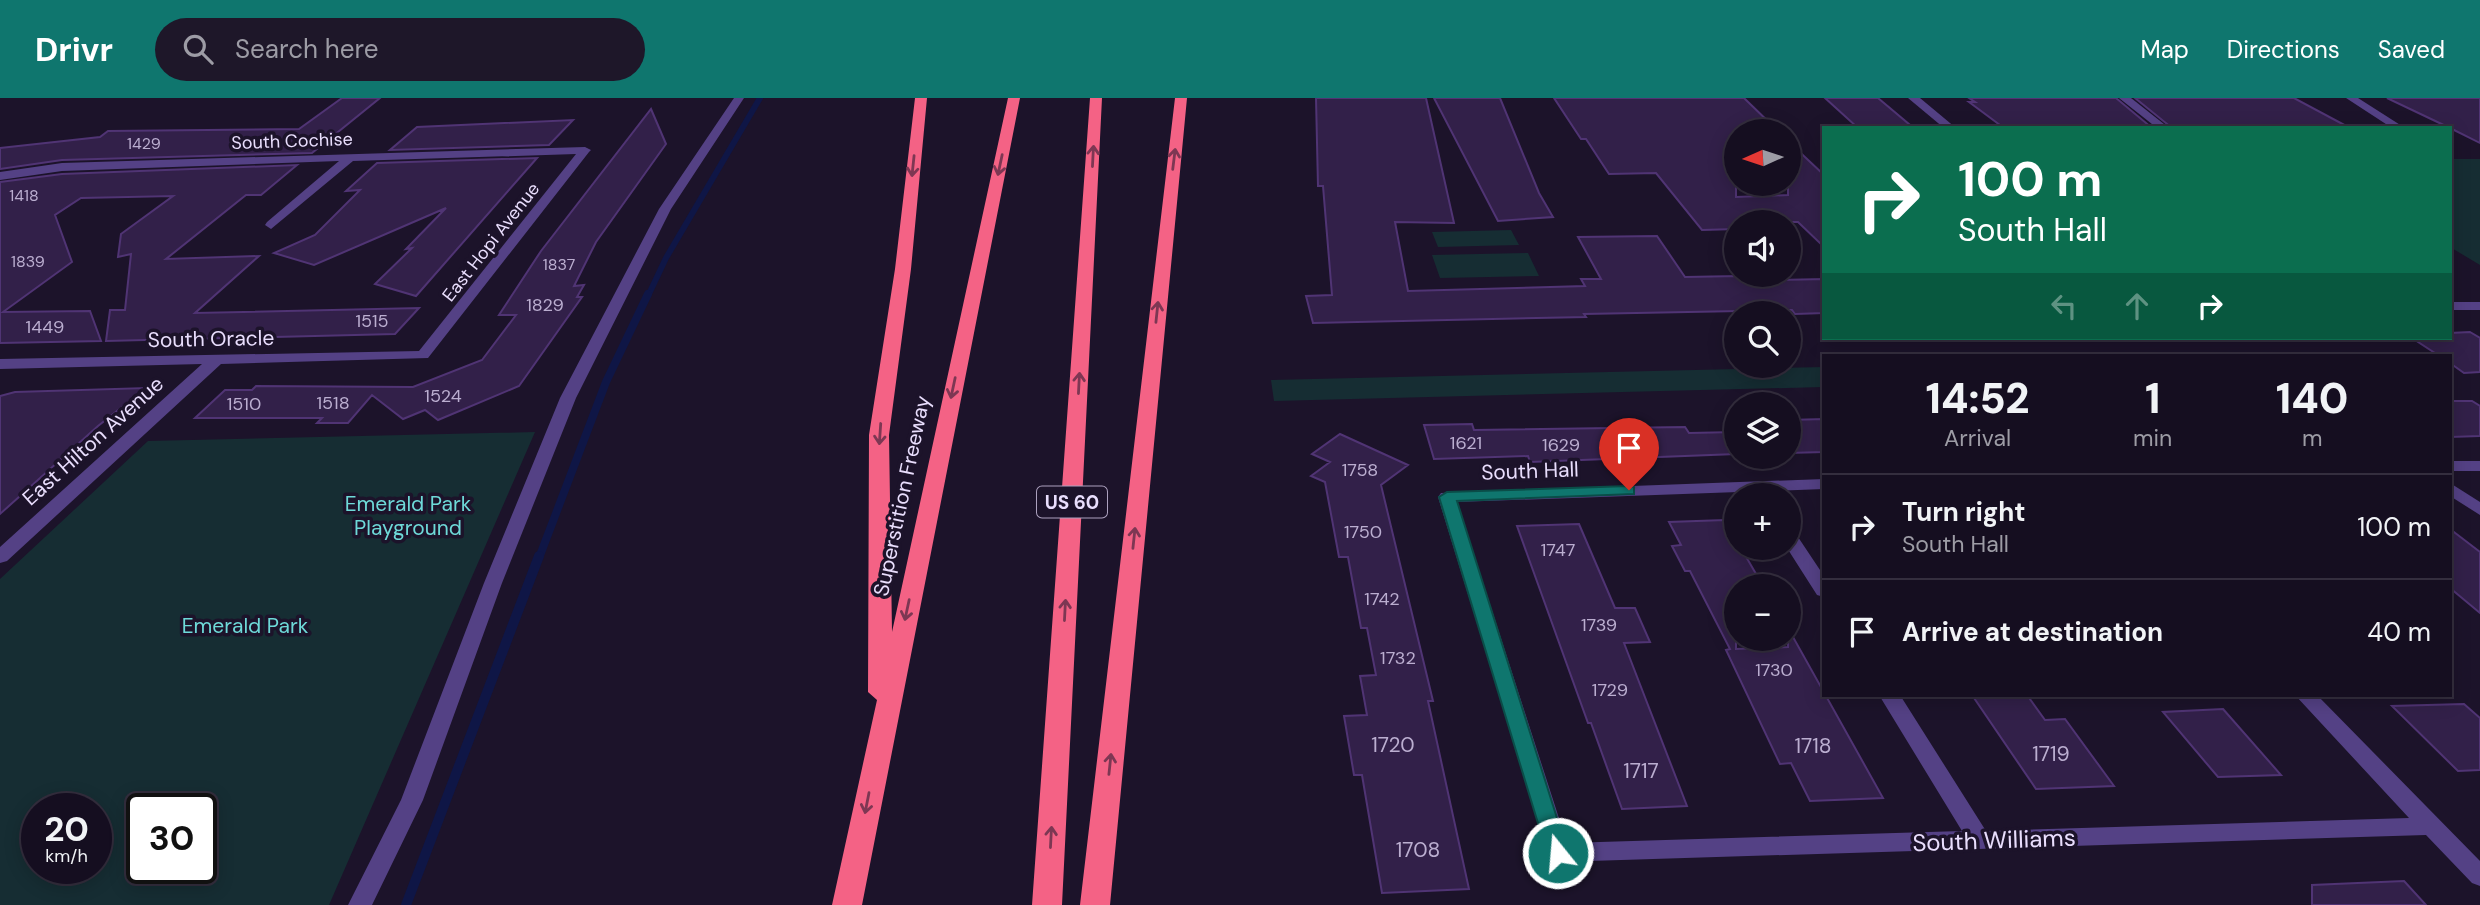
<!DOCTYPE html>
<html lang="en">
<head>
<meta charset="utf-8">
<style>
	:root { --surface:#150e20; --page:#1e1729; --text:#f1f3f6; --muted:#9d9ca5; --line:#342e3e; --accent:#0f766e }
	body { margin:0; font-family:"DM Sans",sans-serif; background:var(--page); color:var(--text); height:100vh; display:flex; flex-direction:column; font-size:26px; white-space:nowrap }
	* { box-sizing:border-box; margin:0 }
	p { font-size:23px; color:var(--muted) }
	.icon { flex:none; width:38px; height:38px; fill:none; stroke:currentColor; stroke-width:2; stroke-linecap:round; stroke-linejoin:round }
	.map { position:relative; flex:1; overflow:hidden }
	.panel { position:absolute; left:1822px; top:256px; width:630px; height:343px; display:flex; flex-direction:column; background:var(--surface); border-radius:0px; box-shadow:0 4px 18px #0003,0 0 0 2px var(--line) }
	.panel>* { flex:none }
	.guide { position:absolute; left:1822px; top:28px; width:630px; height:214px; border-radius:0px; box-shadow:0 4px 18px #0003,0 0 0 2px var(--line); background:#0b6e4f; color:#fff; overflow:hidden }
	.needle { width:46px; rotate:267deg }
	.tools { position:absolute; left:1724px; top:21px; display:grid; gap:14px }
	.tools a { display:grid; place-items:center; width:77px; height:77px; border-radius:50%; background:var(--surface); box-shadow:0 4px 18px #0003,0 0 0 2px var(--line); font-size:35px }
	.speed { position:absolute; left:21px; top:695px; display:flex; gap:14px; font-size:35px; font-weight:700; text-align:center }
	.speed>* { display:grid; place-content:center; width:91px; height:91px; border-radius:50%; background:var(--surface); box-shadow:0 4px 18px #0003,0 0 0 2px var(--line); line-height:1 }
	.speed small { font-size:18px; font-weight:400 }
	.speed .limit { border:4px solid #111; border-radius:10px; background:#fff; color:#111 }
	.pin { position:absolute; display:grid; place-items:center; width:60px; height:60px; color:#fff; margin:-72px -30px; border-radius:50% 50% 50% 0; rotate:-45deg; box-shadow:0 0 7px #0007 }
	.pin .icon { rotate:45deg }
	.me { position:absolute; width:77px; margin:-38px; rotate:343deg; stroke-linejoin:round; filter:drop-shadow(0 0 5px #0008) }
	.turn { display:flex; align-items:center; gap:24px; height:147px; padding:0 21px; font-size:32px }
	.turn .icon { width:91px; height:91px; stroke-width:2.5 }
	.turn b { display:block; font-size:49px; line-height:60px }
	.lanes { display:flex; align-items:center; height:66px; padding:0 21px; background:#0003; justify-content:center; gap:35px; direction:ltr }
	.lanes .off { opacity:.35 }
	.eta { display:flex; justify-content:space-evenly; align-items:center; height:119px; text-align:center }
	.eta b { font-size:42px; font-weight:800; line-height:49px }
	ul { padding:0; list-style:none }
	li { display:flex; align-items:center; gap:21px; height:105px; padding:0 21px; border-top:2px solid var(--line) }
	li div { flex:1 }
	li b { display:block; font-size:26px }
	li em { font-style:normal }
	header { display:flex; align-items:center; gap:42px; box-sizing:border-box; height:98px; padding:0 35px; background:var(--accent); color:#fff }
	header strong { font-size:33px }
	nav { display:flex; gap:38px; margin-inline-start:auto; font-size:24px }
	.search { width:490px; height:63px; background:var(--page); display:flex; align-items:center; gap:18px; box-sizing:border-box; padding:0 24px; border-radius:38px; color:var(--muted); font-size:26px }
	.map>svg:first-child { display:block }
	.green { fill:#162d33; fill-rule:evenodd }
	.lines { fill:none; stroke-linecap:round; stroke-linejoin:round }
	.stream-far2 { stroke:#0f1646; stroke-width:6 }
	.stream-far1 { stroke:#0f1646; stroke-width:8 }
	.stream { stroke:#0f1646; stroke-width:10 }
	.building { fill:#322049; stroke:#503474; stroke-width:2 }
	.minor { fill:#544185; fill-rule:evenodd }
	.highway { fill:#f46285; fill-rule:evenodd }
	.oneway { stroke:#7d3753 }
	.route { fill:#0f766e; stroke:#0a4d48; stroke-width:2 }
	.labels { text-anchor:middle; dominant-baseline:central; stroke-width:7; stroke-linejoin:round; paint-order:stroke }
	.far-number-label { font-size:16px; fill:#bbaed0 }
	.far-street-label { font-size:18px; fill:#e9defd; stroke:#1c132a }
	.number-label { font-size:18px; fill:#bbaed0 }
	.shield { fill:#1c132a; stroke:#aca1be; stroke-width:2 }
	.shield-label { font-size:19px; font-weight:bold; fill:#e9defd }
	.street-label { font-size:21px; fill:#e9defd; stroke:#1c132a }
	.park-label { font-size:21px; fill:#6ed9d8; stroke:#1c132a }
	.near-number-label { font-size:21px; fill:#bbaed0 }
	.near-street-label { font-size:24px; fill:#e9defd; stroke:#1c132a }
</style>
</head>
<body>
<header>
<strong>Drivr</strong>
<div class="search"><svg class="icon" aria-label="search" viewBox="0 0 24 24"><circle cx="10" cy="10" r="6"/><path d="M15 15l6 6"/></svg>Search here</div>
<nav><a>Map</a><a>Directions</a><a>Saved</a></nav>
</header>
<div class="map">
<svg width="2480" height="807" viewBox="0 0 2480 807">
	<rect width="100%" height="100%" fill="#1c132a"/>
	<path class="green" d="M2450,61H2480V167L2450,149Z
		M1511,132L1519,147L1438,149L1432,134Z
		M1528,155L1539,178L1440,180L1432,157Z
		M1824,269L1823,289L1274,303L1271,282Z
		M535,334L329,807H0V481L148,343ZM37,710H96V770H37ZM201,710V770H142V710Z"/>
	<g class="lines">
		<path class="stream-far2" d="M648,198L666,160L760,0"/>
		<path class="stream-far1" d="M539,460L606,284L648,196"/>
		<path class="stream" d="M406,807L539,458"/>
	</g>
	<path class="building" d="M342,0H380L312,55L62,62L0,71V50L100,39L108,33L299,31Z
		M1316,0H1426L1454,125L1395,124L1408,193L1585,188L1581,181H1601L1578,139L1657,138L1685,179L1738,178L1742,183L1824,181V215L1795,216L1792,212L1584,216L1586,219L1313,225L1306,198L1332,197L1323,88H1318Z
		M1434,0H1500L1539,95L1553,119L1498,123Z
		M1554,0H1744L1778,33H1736V99L1788,97V43L1824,77V149L1798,124H1736V131L1702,132L1656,75L1609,76L1586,41H1581Z
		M1825,0H1878L1910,27L1858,30Z
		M1969,0H2116L2152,30H2004L1969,4H1975Z
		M2135,0H2294L2350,30H2172Z
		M2387,0H2480V45L2450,30Z
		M651,11L666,46L596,144L574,188L584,187L577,199H582L519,288L438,322L425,312L403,321L372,297L348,325H317L322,320H195L225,292H252L256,288L413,289L482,262L516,217H499L541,153Z
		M573,22L549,47L390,52L417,29Z
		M537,60L416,198L375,186L412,150L406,151L446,110L314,167L274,155L315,137L360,92L346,93L377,65Z
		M297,67L261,97H246L166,161L259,158L195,215L419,210L395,236L106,243L110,212H125L131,156L118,159L121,136L173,98L81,100L55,117L72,164L3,214L90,213L101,243L0,245V84L62,76Z
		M2470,234L2480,240V274L2464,275L2450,265V257H2438L2412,240H2450V235Z
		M146,290L98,328L0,416V298L15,294Z
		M2450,303H2472L2480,308V338L2450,339Z
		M1824,321V354L1788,355V322Z
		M1472,326L1474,332L1685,329L1689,335L1736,334V356L1530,364L1528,358L1434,361L1424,327Z
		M1340,336L1408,367L1381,387L1433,603H1428L1469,791L1382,795L1362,677H1354L1344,618L1367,617L1360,578L1376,577L1367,530H1361L1348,459H1339L1325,384L1311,378L1330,364L1312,356Z
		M1725,422L1736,441V450H1741L1763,488H1736V551L1788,549V530L1883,700L1810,703L1791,665L1780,666L1726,552L1730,551L1690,473H1685L1672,448L1681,447L1669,424Z
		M1579,426L1615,510H1635L1650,544L1624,545L1687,708L1622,711L1591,625H1588L1517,428Z
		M2450,431L2480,454V515L2450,490Z
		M1972,597H2027L2045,622L2065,621L2114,688L2036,691Z
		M2464,606L2480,620V672L2458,673L2392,608Z
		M2223,611L2281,677L2218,679L2163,614Z
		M2404,783L2426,807H2312V787Z"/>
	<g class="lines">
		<path class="minor" d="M734,0H744L671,111L576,300L502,485L423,702L372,807H348L401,702L484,485L560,300L659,111Z
			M1908,0H1920L1956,30H1944Z
			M2119,0H2131L2169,30H2157Z
			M2346,0H2358L2405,30H2392Z
			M585,49L591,52L589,54L428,260L221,266L7,463L0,465V449L202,266L0,271V261L419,253L576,56L353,63L271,131L265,127L267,124L339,63L62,73L0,82V74L62,65Z
			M2450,204H2480V212H2450Z
			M2450,363H2480V373H2450Z
			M1824,381V391L1457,404L1567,745L1962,733L1879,597H1900L1986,733L2409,720L2295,597H2317L2480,763V788L2472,785L2426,737L1558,764L1550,762L1438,399L1441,395Z
			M2450,385L2480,404V417L2450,398Z
			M1788,432L1794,433L1824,478V499L1817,497L1787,450Z"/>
		<path class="highway" d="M915,0H927L911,171L889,337L892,534L1008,0H1020L862,807H832L877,602L868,594L869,337L895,171Z
			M1090,0H1102L1062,807H1032Z
			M1175,0H1187L1110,807H1080Z"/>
	</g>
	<defs><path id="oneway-shaft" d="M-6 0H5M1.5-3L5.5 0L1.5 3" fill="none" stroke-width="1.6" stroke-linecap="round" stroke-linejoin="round" transform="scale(1.75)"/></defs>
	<g class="oneway">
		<use href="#oneway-shaft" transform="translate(1093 58) rotate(-87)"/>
		<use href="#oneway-shaft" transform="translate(1174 61) rotate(-83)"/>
		<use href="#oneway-shaft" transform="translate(1000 67) rotate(102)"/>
		<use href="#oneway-shaft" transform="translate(913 68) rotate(96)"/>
		<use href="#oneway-shaft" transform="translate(1157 214) rotate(-84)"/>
		<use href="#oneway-shaft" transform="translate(1079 285) rotate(-87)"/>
		<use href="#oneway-shaft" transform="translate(953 290) rotate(102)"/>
		<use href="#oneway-shaft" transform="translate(880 336) rotate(94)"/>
		<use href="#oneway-shaft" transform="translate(1134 440) rotate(-84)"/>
		<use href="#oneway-shaft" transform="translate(907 512) rotate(102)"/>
		<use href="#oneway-shaft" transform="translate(1065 512) rotate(-87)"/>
		<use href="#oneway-shaft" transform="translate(1110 666) rotate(-84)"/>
		<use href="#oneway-shaft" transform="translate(867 705) rotate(101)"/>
		<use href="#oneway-shaft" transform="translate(1051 739) rotate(-87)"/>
	</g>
	<path class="route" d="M1629,388L1634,389V396L1457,403L1568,755L1565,761L1558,764L1550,761L1547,755L1439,399L1447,394Z"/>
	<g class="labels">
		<g class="far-number-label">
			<text x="144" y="45">1429</text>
			<text x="24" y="97">1418</text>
			<text x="28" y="163">1839</text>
			<text x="559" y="166">1837</text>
		</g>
		<g class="far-street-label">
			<text transform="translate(292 43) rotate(-2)">South Cochise</text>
			<text transform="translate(491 144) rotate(-52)">East Hopi Avenue</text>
		</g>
		<g class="number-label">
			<text x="545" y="207">1829</text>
			<text x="372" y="223">1515</text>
			<text x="45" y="229">1449</text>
			<text x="443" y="298">1524</text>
			<text x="333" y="305">1518</text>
			<text x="244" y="306">1510</text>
			<text x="1466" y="345">1621</text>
			<text x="1561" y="347">1629</text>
			<text x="1360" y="372">1758</text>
			<text x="1363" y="434">1750</text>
			<text x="1558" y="452">1747</text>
			<text x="1382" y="501">1742</text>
			<text x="1599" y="527">1739</text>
			<text x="1398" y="560">1732</text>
			<text x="1774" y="572">1730</text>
			<text x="1610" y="592">1729</text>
		</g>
		<rect class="shield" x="1037" y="388.5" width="70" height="31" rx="5"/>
		<g class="shield-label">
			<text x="1072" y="404">US 60</text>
		</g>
		<g class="street-label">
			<text transform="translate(211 241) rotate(-1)">South Oracle</text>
			<text transform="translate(93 343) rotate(-42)">East Hilton Avenue</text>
			<text transform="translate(1530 373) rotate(-2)">South Hall</text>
			<text transform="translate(902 398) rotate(-78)">Superstition Freeway</text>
		</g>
		<g class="park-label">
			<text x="408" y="406">Emerald Park<tspan x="408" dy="24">Playground</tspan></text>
			<text x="245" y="528">Emerald Park</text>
		</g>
		<g class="near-number-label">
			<text x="1393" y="647">1720</text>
			<text x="1813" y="648">1718</text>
			<text x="2051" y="656">1719</text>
			<text x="1641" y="673">1717</text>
			<text x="1418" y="752">1708</text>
		</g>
		<g class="near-street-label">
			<text transform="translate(1994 742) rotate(-2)">South Williams</text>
		</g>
	</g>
</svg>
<div class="tools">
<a><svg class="needle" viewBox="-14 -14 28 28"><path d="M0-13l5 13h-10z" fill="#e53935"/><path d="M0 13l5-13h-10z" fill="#9d9ca5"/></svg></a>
<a><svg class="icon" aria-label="sound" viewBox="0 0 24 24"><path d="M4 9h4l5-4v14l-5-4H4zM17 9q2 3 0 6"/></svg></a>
<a><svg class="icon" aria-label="search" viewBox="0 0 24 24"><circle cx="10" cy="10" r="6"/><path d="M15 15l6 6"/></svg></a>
<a><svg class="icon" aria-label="layers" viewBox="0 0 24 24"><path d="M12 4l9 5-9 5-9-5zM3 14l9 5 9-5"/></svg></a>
<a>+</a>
<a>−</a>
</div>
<div class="speed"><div>20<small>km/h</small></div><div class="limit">30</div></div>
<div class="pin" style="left:1629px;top:392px;background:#d93025"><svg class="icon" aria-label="arrive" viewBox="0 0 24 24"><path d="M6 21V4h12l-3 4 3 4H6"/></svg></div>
<svg class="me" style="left:1558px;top:755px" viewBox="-20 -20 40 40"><circle r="17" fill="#0f766e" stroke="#fff" stroke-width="3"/><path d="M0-11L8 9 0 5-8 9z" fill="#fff"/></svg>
<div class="guide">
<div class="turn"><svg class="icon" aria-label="right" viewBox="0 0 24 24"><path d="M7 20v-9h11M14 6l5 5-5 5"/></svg><div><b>100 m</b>South Hall</div></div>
<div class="lanes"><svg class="icon off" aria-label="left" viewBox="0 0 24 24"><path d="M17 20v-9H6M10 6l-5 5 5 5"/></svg><svg class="icon off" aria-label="ahead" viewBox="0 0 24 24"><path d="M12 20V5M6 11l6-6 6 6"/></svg><svg class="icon" aria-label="right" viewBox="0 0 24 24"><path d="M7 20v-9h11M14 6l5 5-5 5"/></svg></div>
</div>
<section class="panel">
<div class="eta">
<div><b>14:52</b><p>Arrival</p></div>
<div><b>1</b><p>min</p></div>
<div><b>140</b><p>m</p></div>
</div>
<ul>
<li><svg class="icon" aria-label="right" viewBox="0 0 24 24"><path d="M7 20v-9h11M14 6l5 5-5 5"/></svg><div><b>Turn right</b><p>South Hall</p></div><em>100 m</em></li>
<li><svg class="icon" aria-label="arrive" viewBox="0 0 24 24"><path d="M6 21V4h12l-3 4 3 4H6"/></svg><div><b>Arrive at destination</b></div><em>40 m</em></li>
</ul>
</section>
</div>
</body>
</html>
